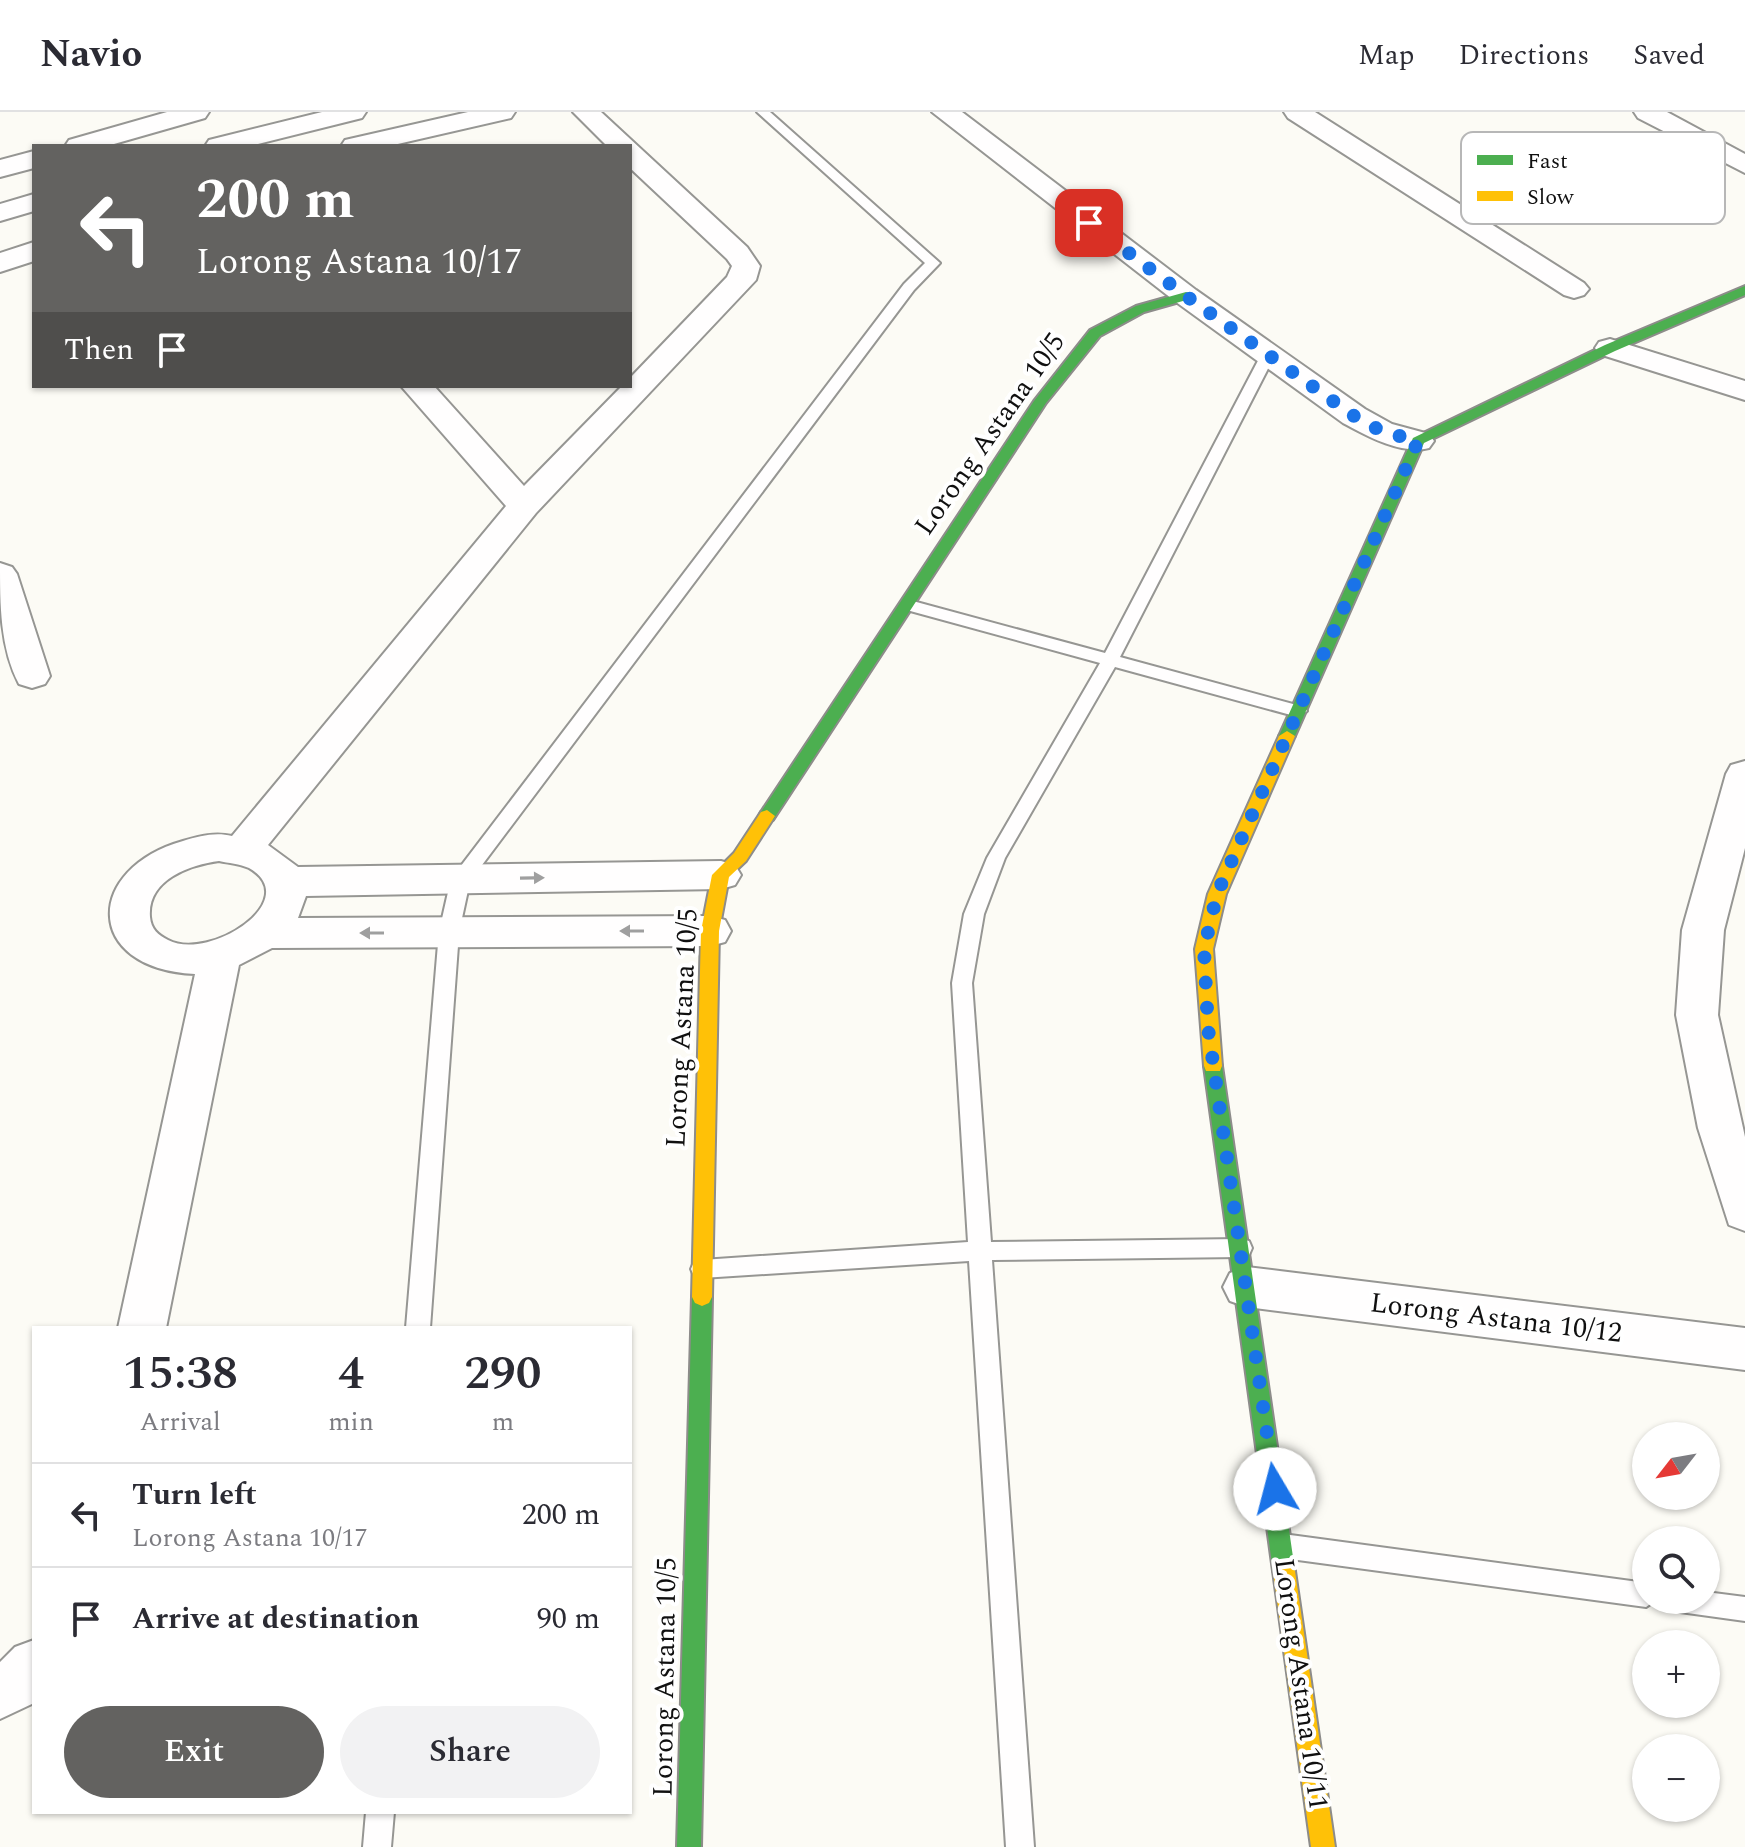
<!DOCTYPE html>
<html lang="en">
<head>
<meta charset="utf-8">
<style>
	:root { --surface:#fff; --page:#f2f2f3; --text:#2b2b33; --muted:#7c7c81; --line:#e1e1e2; --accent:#636260 }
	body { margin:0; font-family:Spectral,serif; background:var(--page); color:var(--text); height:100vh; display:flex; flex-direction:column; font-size:30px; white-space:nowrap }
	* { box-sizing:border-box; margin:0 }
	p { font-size:26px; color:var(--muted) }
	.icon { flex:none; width:44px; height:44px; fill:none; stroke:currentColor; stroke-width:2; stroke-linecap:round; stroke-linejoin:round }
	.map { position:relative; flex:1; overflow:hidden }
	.panel { position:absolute; left:32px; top:1214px; width:600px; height:488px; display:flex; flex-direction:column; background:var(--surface); border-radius:0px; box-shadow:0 2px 6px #0004 }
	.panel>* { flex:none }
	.guide { position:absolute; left:32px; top:32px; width:600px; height:244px; border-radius:0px; box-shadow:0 2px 6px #0004; background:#636260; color:#fff; overflow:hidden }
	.needle { width:52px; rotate:239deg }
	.buttons { position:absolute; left:1632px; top:1310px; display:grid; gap:16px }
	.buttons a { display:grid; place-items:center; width:88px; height:88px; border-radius:50%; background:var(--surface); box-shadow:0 2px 6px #0004; font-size:40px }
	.pin { position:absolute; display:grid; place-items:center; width:68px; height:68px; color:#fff; margin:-34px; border-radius:16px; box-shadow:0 4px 12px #0006 }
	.me { position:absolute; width:88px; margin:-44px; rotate:352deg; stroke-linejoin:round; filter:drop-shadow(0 0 6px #0008) }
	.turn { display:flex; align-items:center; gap:28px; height:168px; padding:0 32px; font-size:36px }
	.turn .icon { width:104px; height:104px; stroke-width:2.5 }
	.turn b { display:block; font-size:56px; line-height:68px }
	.then { display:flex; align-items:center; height:76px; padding:0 32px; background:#0003; gap:16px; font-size:30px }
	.eta { display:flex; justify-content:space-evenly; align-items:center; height:136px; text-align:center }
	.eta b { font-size:48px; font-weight:600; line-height:56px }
	.action { display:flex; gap:16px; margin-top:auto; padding:16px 32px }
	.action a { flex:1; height:92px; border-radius:48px; background:var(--accent); color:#fff; font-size:32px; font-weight:600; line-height:92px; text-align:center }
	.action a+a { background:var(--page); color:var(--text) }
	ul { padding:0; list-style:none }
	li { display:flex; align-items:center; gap:24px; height:104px; padding:0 32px; border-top:2px solid var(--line) }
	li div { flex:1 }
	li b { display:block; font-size:30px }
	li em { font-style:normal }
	header { display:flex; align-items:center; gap:48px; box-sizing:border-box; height:112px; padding:0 40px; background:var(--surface); border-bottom:2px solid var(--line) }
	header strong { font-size:38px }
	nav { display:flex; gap:44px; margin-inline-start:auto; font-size:28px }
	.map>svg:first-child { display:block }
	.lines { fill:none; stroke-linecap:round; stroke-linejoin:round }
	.lane-casing { stroke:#969693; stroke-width:4 }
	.street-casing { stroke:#969693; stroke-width:4 }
	.fast-casing { stroke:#8d8c8a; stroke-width:4 }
	.slow-casing { stroke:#8d8c8a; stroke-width:4 }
	.lane { fill:#fffefe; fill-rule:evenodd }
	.street { fill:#fffefe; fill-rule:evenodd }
	.fast { fill:#4caf50; fill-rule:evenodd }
	.slow { fill:#ffc107; fill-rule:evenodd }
	.oneway { fill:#9f9f9f }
	.route { stroke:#1a73e8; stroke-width:14; stroke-dasharray:0 25.2 }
	.labels { text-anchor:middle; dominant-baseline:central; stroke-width:8; stroke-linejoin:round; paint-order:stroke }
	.street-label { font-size:28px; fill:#101010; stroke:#fff }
	.key { fill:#fff; stroke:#b7b7b7; stroke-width:2 }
	.key-label { font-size:22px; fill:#101010 }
</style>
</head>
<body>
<header>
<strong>Navio</strong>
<nav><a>Map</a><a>Directions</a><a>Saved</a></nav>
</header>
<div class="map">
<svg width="1745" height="1735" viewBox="0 0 1745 1735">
	<rect width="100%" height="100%" fill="#fcfbf5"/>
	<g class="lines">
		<defs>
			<path id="lane" d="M757,0H770L940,151L914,178L470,769L459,820L430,1216H406L439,820L451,767L904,172L925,151Z
				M1268,239L1275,243L1120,545L1304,595L1307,599L1298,605L1115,555L1005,746L984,802L972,871L991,1130L1241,1127L1249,1129L1252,1136L1249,1143L1241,1145L992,1148L1034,1735H1006L969,1149L702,1166L694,1164L691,1157L694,1150L702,1148L968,1130L952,871L964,802L987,746L1100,551L903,497L901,493L909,488L1105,541L1261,243Z
				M1283,1422L1646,1471V1488H1656L1646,1495L1283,1446L1274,1442L1271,1434L1274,1426Z
				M1706,1480L1745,1485V1509L1680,1500L1671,1496L1667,1488H1706Z
				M366,1700H394L391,1735H363Z"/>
			<path id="street" d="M167,0H209L205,6L107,34H65L69,28Z
				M322,0H366L362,6L250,34H205L209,28Z
				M468,0H515L511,6L389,34H341L345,28Z
				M573,0H601L747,135L760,154L756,168L536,401L268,733L298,755L721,749L735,753L741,763L735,773L721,777L306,784L298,806L710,804L725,808L731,819L725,830L710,834L272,836L239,853L166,1216H118L195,862C83,857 84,757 183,729C200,724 215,720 232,724L506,394L401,274H434L524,374L622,274H630V266L727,165L732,154L727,147L630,56V34H607ZM219,749C228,751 240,752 249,756C305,788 209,850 168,828C158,823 151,817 150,805C147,768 189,753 219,749Z
				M932,0H962L1196,178L1365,297L1392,312L1429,322L1434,329L1429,336C1401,343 1367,324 1343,311L1176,190Z
				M1284,0H1315L1584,171L1589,177L1584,183L1574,186L1564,183L1288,6Z
				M1634,0H1667L1745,42V61L1638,6Z
				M34,39V56L0,65V48Z
				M34,82V99L0,109V92Z
				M34,130V149L0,160V141Z
				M1610,227L1745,269V288L1599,242L1595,236L1599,230Z
				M0,451L12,455L17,462L50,564L45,572L32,576L19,572C0,536 0,492 0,451Z
				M1745,649V736L1724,818L1718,903L1745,1025V1119L1729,1113L1698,1016L1676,903L1682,818L1726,662L1731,653Z
				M1247,1155L1745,1216V1258L1247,1195L1230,1189L1223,1175L1230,1161Z
				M34,1528V1591L0,1607V1550L15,1535Z"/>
			<path id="fast" d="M1745,174V183L1615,239L1424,331L1295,624L1287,629L1281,628L1279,624L1413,326L1605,233Z
				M1186,180L1190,181V187L1144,200L1100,224L1046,291L773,708H761L759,704L761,700L1034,289L1090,218L1136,194Z
				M1213,947L1220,949L1222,954L1295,1459L1292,1466L1284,1470L1276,1466L1273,1459L1204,954L1206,949Z
				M702,1176L709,1179L712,1185L701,1735H677L692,1185L695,1179Z"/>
			<path id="slow" d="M1287,619L1295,624L1226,782L1213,837L1222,954L1220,959H1206L1204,954L1195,837L1208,782L1279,624Z
				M767,698L775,704L746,749L729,765L719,819L712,1185L709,1191L702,1194L695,1191L692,1185L701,819L712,763L734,741L761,700Z
				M1284,1448L1292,1452L1295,1459L1335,1735H1311L1273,1459L1276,1452Z"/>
		</defs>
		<use href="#lane" class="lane-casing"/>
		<use href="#street" class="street-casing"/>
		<use href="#fast" class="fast-casing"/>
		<use href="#slow" class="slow-casing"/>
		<use href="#lane" class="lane"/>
		<use href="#street" class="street"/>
		<use href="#fast" class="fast"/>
		<use href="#slow" class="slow"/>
	</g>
	<defs><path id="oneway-solid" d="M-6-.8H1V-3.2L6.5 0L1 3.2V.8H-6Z" transform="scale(2)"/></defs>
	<g class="oneway">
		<use href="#oneway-solid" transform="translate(532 766) rotate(-1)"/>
		<use href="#oneway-solid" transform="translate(632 819) rotate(180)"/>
		<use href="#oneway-solid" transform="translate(372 821) rotate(180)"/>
	</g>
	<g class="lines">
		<path class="route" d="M1089,111L1186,184L1354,304L1381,319L1418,329L1217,782L1204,837L1208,916L1275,1377"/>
	</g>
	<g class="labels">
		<g class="street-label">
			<text transform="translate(990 322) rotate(-55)">Lorong Astana 10/5</text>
			<text transform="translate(682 916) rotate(-87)">Lorong Astana 10/5</text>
			<text transform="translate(1496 1206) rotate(7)">Lorong Astana 10/12</text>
			<text transform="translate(665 1565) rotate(-89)">Lorong Astana 10/5</text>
			<text transform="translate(1301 1572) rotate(82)">Lorong Astana 10/11</text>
		</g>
	</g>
	<rect x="1461" y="20" width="264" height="92" rx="12" class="key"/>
	<rect x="1477" y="43" width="36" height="10" fill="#4caf50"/>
	<rect x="1477" y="79" width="36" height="10" fill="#ffc107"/>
	<g class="key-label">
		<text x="1527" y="56">Fast</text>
		<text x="1527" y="92">Slow</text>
	</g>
</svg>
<div class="buttons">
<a><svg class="needle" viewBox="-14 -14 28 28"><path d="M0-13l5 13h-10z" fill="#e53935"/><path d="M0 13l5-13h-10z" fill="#7c7c81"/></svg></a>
<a><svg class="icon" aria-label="search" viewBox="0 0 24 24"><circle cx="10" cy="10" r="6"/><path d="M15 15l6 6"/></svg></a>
<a>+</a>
<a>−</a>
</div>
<div class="pin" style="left:1089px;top:111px;background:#d93025"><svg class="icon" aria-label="arrive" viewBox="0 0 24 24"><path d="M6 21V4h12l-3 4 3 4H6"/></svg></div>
<svg class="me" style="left:1275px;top:1377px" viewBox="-20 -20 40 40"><circle r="19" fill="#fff"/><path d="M0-13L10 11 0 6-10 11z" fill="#1a73e8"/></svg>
<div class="guide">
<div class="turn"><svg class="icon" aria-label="left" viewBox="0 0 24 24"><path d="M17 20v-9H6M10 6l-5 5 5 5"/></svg><div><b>200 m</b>Lorong Astana 10/17</div></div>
<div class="then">Then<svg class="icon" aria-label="arrive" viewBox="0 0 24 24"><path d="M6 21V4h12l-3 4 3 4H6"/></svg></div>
</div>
<section class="panel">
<div class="eta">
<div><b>15:38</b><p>Arrival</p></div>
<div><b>4</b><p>min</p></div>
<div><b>290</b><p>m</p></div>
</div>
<ul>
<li><svg class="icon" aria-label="left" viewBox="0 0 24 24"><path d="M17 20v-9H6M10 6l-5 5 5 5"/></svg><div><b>Turn left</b><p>Lorong Astana 10/17</p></div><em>200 m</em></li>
<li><svg class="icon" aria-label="arrive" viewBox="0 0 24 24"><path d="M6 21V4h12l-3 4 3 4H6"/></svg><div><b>Arrive at destination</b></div><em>90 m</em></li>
</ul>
<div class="action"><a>Exit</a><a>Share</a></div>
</section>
</div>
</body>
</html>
